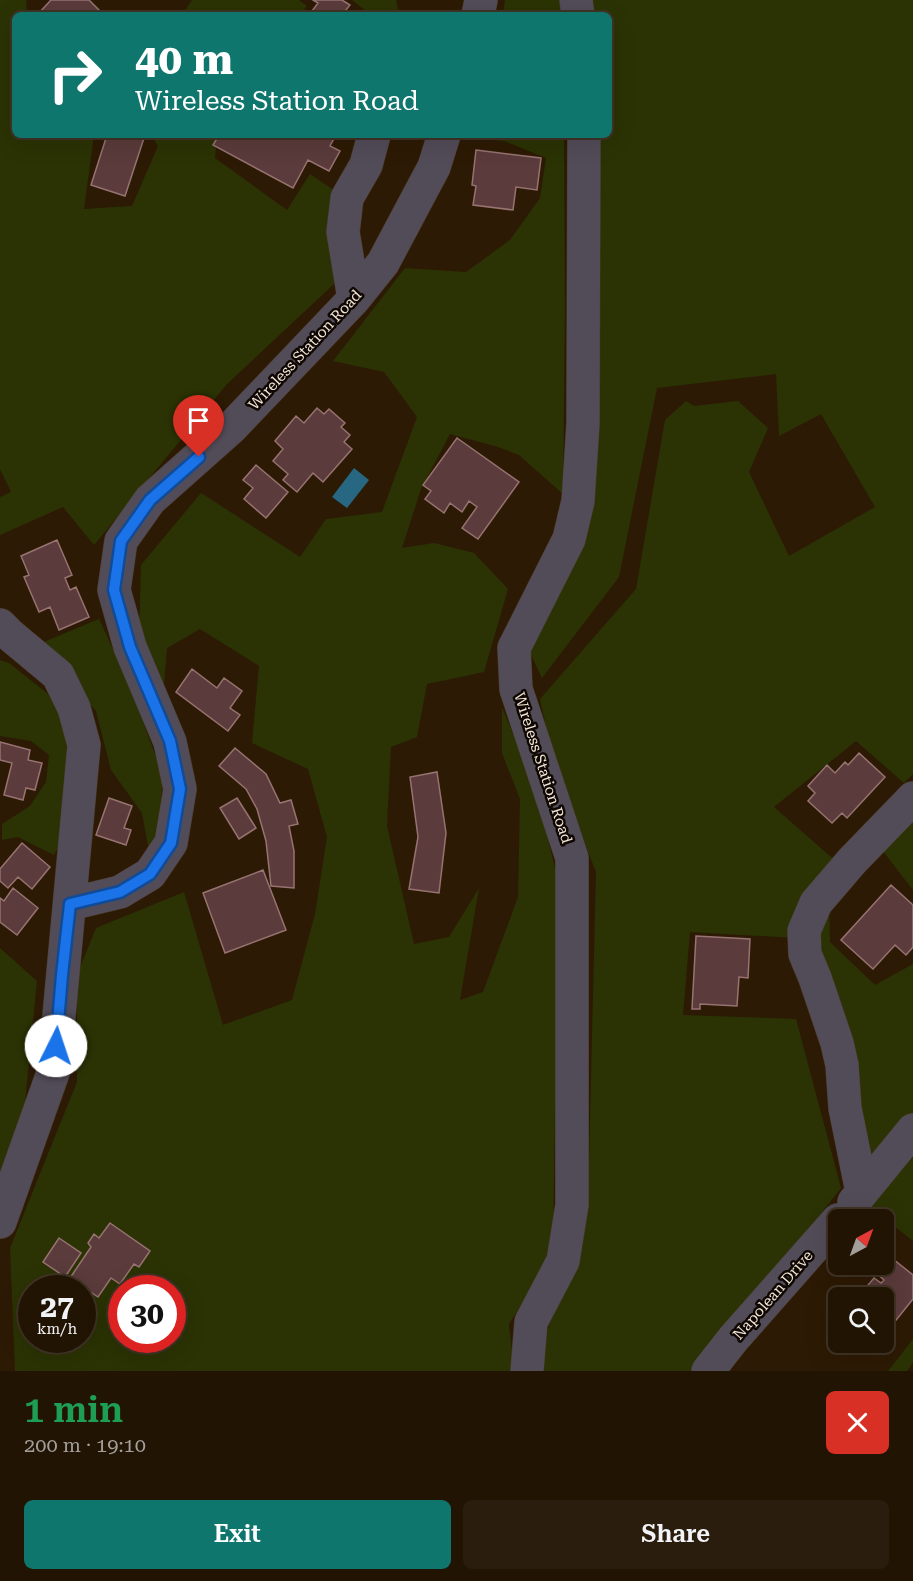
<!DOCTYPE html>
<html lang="en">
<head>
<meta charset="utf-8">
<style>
	:root { --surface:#221403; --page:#2a1d0d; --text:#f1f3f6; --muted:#a29e9a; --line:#3f3325; --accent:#0f766e }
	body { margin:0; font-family:"Roboto Serif",serif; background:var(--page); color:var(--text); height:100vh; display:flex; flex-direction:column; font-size:22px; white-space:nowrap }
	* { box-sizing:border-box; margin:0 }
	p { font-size:20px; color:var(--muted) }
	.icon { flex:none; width:33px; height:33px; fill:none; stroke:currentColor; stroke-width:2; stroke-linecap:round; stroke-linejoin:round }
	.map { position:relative; height:1371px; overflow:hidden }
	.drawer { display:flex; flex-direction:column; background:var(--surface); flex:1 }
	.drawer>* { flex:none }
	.banner { position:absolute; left:12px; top:12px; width:600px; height:126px; border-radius:9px; box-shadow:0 6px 24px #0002,0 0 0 2px var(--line); background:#0f766e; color:#fff; overflow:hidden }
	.needle { width:39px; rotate:41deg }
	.tools { position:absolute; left:828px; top:1209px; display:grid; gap:12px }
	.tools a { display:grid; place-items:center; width:66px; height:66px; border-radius:9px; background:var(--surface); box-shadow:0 6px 24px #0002,0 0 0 2px var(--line); font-size:30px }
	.speed { position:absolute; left:18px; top:1275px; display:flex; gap:12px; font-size:30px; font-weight:700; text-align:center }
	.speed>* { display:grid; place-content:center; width:78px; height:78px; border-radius:50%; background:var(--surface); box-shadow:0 6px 24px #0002,0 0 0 2px var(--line); line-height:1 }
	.speed small { font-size:15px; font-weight:400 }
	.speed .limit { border:9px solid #d22; background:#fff; color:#111 }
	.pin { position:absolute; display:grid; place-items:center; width:51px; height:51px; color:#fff; margin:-62px -26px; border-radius:50% 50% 50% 0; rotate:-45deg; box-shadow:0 0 6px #0007 }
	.pin .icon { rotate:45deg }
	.me { position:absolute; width:66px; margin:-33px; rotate:4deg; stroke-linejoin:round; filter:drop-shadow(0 0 4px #0008) }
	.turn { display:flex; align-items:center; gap:21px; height:126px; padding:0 24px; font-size:27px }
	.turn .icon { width:78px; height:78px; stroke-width:2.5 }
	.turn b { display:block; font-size:42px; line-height:51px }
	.round { display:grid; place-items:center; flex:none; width:63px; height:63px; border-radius:9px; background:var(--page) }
	.headline { display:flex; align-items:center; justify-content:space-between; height:102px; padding:0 24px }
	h1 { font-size:36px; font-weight:600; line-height:45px; color:#1e9e55 }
	.action { display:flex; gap:12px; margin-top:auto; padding:12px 24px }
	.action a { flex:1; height:69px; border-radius:9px; background:var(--accent); color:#fff; font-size:24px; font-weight:600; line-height:69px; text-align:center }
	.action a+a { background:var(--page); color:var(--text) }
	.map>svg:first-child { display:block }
	.green { fill:#2b3304; fill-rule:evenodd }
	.water { fill:#276782 }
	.building { fill:#5b3b3b; stroke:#977372; stroke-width:1.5 }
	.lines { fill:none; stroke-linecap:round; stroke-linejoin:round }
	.minor-casing { stroke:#493722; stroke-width:34 }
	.minor { stroke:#524c58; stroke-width:33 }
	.route-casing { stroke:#114b97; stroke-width:15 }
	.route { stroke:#1a73e8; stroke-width:10 }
	.labels { text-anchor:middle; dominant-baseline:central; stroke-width:5; stroke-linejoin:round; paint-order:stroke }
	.street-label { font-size:15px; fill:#f4e7da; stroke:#0f0702 }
</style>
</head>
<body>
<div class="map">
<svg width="913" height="1371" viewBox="0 0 913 1371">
	<rect width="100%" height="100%" fill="#2d1a04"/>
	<path class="green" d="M0,0H26L27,15H15V135H94L84,209L132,206L158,146L151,135H217L215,158L287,210L310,174L338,193L335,283L227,384L94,545L63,507L0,535V497L11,492L0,469Z
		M192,0H299L307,6L300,15H182Z
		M352,0H396L399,15H371Z
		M505,0H563V15H503Z
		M589,0H913V774L904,783L856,741L774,807L839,864L796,938L690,932L683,1015L796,1019L841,1188L697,1371H535L534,1365L570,1269L588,1202L596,872L555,768L540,699L636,589L665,420L686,401L694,406L738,401L768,428L749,472L789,556L875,507L821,414L779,436L776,374L657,388L619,577L542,678L530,653L589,522L591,135H609V15H589Z
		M472,135H564L565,310L563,494L519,455L498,447L450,434L421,489L402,548L434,543L474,553L508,589L484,672L427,684L417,737L391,747L387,826L414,944L449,937L479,888L460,1000L483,992L518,897L520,799L502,753V707L537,793L558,881L553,1255L509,1324L514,1371H15L10,1248L77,1082V975L96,928L184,892L223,1025L292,1000L315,914L327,837L308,769L252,743L259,666L200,629L167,648L164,685L139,635L141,565L201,493L300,557L326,519L382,512L417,417L384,372L333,361L405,268L466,272L510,240L540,198L546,158L504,141L471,138ZM32,1288H82V1340H32ZM122,1288H172V1340H122Z
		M99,619L128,681L163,776L158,836L149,851L142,813L111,770L96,711L39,644Z
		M0,660L9,663L48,694L65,725L68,773L61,842L54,855L18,837L2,840V824L30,806L46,782L49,755L31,741L0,736Z
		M913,820V890L882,850Z
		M829,903L830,942L875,985L913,964V1120L865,1175L825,973L818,922Z
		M0,948L37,981L25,1102L0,1208Z
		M913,1157V1241L870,1207Z
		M913,1339V1362L907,1371H888Z"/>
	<path class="water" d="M354,468L369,480L347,508L332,497Z"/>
	<path class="building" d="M51,0H89L102,13L100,15H37Z
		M313,0H342L350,5L342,15H309L318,3Z
		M107,135H145L125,196L91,185Z
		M219,135H336L330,146L340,151L329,171L308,160L293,188L213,145Z
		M476,150L541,158L537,190L516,187L513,210L473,205L476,186L472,185Z
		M317,408L324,414L329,409L345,423L341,427L350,435L344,442L352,449L323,482L313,473L297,492L283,480L288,474L273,461L283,449L275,441L296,416L304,423Z
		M457,438L519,482L478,539L462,528L477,507L469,501L462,512L450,503L444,513L425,499L431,491L423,485Z
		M256,465L288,492L266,518L244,499L253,488L243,480Z
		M57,540L72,575L65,578L70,590L76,587L89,617L59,630L50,607L39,612L24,577L29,575L21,556Z
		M192,669L217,688L224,678L242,691L230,708L240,715L228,731L176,692Z
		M0,742L30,750L28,760L42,763L35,790L26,788L23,800L4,795L12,763L0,760Z
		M235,748L266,774L280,803L291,800L298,824L289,826L294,851V888L271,886L266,841L257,809L246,789L219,766Z
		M859,753L885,777L847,818L842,813L832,823L808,801L815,793L808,786L827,765L835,773L845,762L848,765Z
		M437,772L446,833L439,893L409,889L418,837L410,777Z
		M109,798L132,806L124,828L131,830L126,845L96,835Z
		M237,798L256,828L239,839L220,808Z
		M22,843L50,867L32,889L18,877L8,888L0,881V869Z
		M263,870L286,930L225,953L203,893Z
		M891,885L913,905V947L906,955L895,945L873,969L841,940Z
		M13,888L38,908L17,935L0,922V898L4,901Z
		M696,936L750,939L748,978L739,977L737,1006L700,1004V1009H692Z
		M110,1223L150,1251L139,1267L134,1264L120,1284L111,1278L98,1297L70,1278L91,1247L88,1243L94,1234L99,1238Z
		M59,1238L81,1253L65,1277L43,1262Z
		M888,1255L913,1275V1299L884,1335V1298L850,1297L859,1286L870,1296L875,1290L868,1285L874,1278L881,1283L884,1280L874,1271L880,1264H884V1260Z"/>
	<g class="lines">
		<defs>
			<path id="minor" d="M576,0L578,15
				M478,15L481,0
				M354,299L343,232L347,198L366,165L374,135
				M0,625L10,635L58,675L74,708L84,745L54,1070L0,1222
				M70,904L120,892L150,874L171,843L180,789L170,742L130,647L114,590L121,541L150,500L231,428L354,299L383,263L434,167L444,135
				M862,1192L845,1108L842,1065L837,1043L815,978L805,954L804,931L816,903L852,861L913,798
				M854,1202L913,1130
				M527,1371L531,1322L563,1261L572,1205V858L516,689L514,648L569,539L578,501L583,424L584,135
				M708,1371L734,1338L838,1220"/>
		</defs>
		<use href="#minor" class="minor-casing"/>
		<use href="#minor" class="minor"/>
	</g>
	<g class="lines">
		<defs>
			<path id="route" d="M56,1046L62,975L70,904L120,892L150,874L171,843L180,789L170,741L130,647L114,590L121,541L150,500L199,457"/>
		</defs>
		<use href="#route" class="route-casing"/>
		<use href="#route" class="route"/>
	</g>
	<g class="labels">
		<g class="street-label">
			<text transform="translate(305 350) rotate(-47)">Wireless Station Road</text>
			<text transform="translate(543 768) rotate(72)">Wireless Station Road</text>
			<text transform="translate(773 1295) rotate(-49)">Napolean Drive</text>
		</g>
	</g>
</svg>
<div class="tools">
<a><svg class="needle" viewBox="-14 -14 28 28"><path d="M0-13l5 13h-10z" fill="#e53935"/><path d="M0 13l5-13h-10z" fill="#a29e9a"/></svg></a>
<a><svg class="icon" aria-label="search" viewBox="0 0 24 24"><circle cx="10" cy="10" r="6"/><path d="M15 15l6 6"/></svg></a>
</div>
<div class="speed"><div>27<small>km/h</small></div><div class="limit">30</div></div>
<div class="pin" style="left:199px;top:457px;background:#d93025"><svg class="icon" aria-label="arrive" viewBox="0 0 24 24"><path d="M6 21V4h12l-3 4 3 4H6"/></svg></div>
<svg class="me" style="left:56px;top:1046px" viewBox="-20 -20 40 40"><circle r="19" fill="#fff"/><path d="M0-13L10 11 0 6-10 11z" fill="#1a73e8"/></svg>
<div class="banner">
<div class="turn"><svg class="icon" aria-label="right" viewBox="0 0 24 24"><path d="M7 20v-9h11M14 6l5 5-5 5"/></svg><div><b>40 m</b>Wireless Station Road</div></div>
</div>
</div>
<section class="drawer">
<div class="headline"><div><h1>1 min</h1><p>200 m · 19:10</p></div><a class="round" style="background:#d93025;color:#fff"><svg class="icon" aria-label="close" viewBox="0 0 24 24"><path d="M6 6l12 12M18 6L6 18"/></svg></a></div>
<div class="action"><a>Exit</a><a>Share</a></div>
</section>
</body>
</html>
